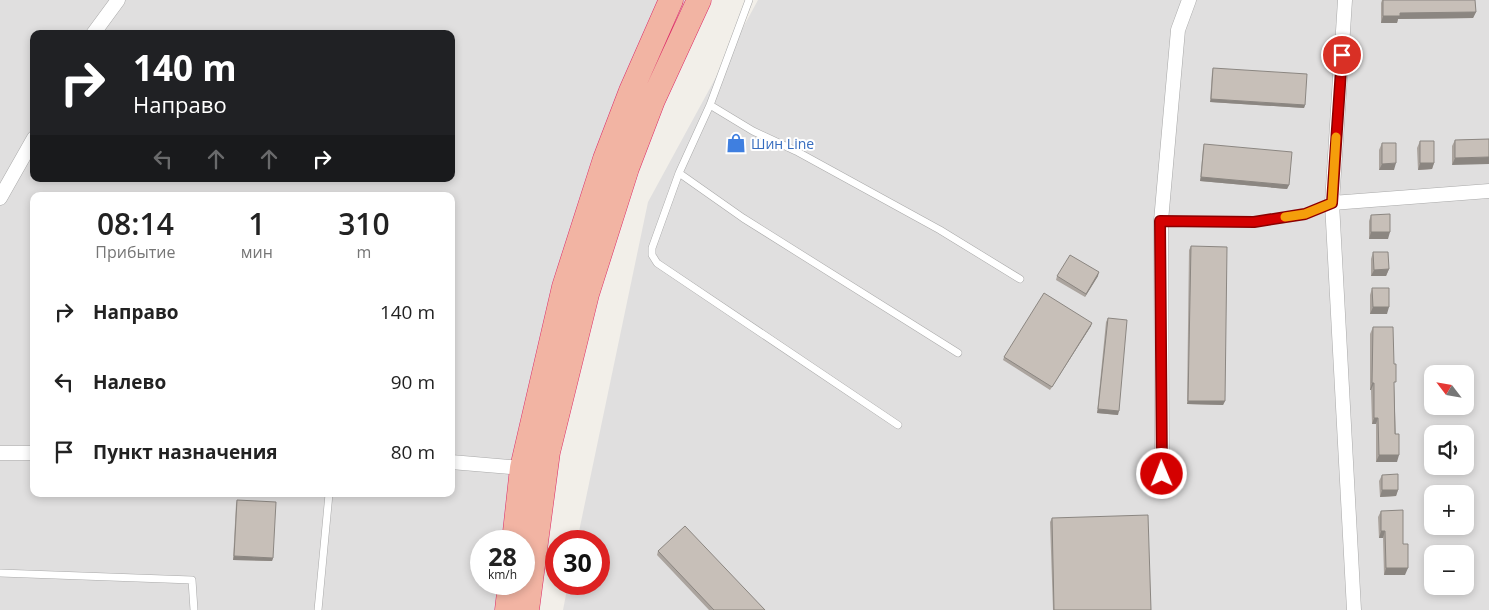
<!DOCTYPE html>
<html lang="ru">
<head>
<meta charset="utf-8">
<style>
	:root { --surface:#fff; --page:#f2f2f2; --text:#222; --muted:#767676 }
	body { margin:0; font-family:"Open Sans",sans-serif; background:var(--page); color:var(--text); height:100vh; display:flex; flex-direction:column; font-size:19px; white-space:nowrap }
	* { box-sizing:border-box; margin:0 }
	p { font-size:16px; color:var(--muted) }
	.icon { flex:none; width:28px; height:28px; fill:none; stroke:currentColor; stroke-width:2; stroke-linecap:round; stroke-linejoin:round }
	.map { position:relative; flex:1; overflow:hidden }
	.drawer { position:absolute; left:30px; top:192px; width:425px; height:305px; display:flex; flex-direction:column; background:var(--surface); border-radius:10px; box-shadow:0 2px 8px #0003 }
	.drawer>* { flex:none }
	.guide { position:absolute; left:30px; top:30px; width:425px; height:152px; border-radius:10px; box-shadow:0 2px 8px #0003; background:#202124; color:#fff; overflow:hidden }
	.needle { width:32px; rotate:301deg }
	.buttons { position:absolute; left:1424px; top:365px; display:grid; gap:10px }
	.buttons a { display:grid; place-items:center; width:50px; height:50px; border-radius:10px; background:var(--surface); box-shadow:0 2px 8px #0003; font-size:25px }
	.speed { position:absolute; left:470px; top:530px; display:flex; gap:10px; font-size:25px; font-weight:700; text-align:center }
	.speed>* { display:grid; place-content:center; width:65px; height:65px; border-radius:50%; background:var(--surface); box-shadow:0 2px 8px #0003; line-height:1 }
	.speed small { font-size:12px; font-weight:400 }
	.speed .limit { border:8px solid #d22; background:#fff; color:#111 }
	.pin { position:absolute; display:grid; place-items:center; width:42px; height:42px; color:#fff; margin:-21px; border:2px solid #fff; border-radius:50%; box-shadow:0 1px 5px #0007 }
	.me { position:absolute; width:55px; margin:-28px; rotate:359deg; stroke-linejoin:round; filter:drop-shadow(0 0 4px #0008) }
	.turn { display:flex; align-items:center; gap:18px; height:105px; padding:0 20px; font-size:22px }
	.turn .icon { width:65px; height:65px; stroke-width:2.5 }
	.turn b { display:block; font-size:35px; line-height:42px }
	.lanes { display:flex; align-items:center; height:48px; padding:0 20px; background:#0003; justify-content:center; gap:25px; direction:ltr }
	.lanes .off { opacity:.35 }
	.eta { display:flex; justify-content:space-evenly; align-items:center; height:85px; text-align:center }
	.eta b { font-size:30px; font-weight:600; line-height:35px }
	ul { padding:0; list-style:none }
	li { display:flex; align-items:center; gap:15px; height:70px; padding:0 20px }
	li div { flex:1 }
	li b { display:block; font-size:19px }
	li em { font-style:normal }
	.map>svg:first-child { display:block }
	.residential { fill:#e0dfdf; fill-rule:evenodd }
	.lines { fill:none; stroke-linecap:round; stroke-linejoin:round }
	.service-casing { stroke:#a9a9a9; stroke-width:8 }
	.minor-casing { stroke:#a9a9a9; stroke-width:15 }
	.trunk-casing { stroke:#dc2a67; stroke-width:25 }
	.service { stroke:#fff; stroke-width:7 }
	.minor { stroke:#fff; stroke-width:14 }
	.trunk { stroke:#f2b4a3; stroke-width:24 }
	.wall { fill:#aba49e }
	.shaded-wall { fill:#8b8681 }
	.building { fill:#c7bfb8; stroke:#8b8681 }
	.route-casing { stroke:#8a0000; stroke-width:12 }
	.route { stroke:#d40000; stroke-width:9 }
	.slow { stroke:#f59e0b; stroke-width:9 }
	.labels { text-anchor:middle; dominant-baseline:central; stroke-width:4; stroke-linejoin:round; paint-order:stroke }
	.shop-label { font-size:14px; fill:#366cbe; stroke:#fff; text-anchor:start }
</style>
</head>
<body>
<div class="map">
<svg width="1489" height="610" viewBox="0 0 1489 610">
	<rect width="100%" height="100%" fill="#f2efe9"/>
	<path class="residential" d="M0,0H696L534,429L523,541H481V584H519L516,610H0ZM34,34H451V179H34ZM34,196H451V494H34Z
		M758,0H1489V610H563L568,584H599V541H577L648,202ZM1432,374H1465V406H1432ZM1432,434H1465V466H1432ZM1432,494H1465V526H1432ZM1432,554H1465V586H1432Z"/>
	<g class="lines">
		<defs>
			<path id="service" d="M749,0L710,105L679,173L652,248V255L657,263L898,425
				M710,105L753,131L796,151L940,230L1020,279
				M679,173L743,218L958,353
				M1161,221H1254L1305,215L1332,203
				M0,573L192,580L194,610
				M318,610L329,494"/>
			<path id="minor" d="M1345,0L1332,203L1354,610
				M93,34L118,0
				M0,198L34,138
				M1332,203L1489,191
				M0,453H34
				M451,462L522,468
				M1162,474L1161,221L1178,30L1189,0"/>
			<path id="trunk" d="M514,541L522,468L564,287L605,159L631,91L671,0
				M507,610L510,584
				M527,610L548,452L587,294L627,168L653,100L699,0"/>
		</defs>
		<use href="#service" class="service-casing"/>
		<use href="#minor" class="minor-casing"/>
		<use href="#trunk" class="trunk-casing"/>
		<use href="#service" class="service"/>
		<use href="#minor" class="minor"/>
		<use href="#trunk" class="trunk"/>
	</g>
	<path class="wall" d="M1382,0H1475L1476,12L1473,18L1398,19L1397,23H1381V3Z
		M1213,68L1305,105L1304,108L1210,102L1212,72Z
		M1489,139L1452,165V146L1455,140Z
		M1420,141L1434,163L1432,169L1418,170L1417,148Z
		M1382,143L1394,170H1379V150Z
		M1204,144L1289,185L1287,189L1200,181L1203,148Z
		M1371,215L1388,239H1369V221Z
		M1191,246L1225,401L1223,405L1187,404L1189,250Z
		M1373,252L1389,269L1386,276H1371V259Z
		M1057,276H1098L1085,297L1056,280Z
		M1372,288L1387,314H1370V295Z
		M1108,318L1118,415L1097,413L1106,322Z
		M1091,326L1050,390L1003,360L1004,357Z
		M1373,327L1394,386L1397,462H1376V424H1372L1371,390H1370V334Z
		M1382,475L1398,490L1396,496L1380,497L1379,481Z
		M237,500L273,558L272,561L233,560L236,504Z
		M1381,511L1403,544L1405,575H1384L1383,538H1379L1378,517Z
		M1052,518L1151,610H1053L1050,522Z
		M658,551L765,610H709L657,555Z"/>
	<path class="shaded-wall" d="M1476,12L1473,18L1398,19L1397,23H1381L1383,16L1400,13Z
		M1211,99L1305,105L1304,108L1210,102Z
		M1489,157V164L1452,165L1455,158Z
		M1396,163L1394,170H1379L1382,164Z
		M1420,163H1434L1432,169L1418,170Z
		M1201,177L1289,185L1287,189L1200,181Z
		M1371,232H1390L1388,239H1369Z
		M1389,269L1386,276H1371L1374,270Z
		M1099,272L1098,276L1085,297L1086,294Z
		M1373,307H1389L1387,314H1370Z
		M1092,323L1091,326L1050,390L1052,387Z
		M1372,383H1374L1371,390H1370Z
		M1188,401H1225L1223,405L1187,404Z
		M1098,409L1119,411L1118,415L1097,413Z
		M1374,418H1378L1376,424H1372Z
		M1379,455H1399L1397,462H1376Z
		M1382,490H1398L1396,496L1380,497Z
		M1381,531H1385L1383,538H1379Z
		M234,556L273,558L272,561L233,560Z
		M1386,568H1408L1405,575H1384Z"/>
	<path class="building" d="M1383,0H1475L1476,12L1400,13V16H1383Z
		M1213,68L1307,74L1305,105L1211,99Z
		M1489,139V157L1455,158V140Z
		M1420,141H1434V163H1420Z
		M1382,143H1396V163L1382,164Z
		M1204,144L1292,152L1289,185L1201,177Z
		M1390,214V232H1371V215Z
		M1191,246L1227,247L1225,401H1188Z
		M1373,252H1388L1389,269L1374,270Z
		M1070,255L1099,272L1086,294L1057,276Z
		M1372,288H1389V307H1373Z
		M1044,293L1092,323L1052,387L1004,357Z
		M1108,318L1127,320L1119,411L1098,409Z
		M1373,327H1393L1394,364H1396V382H1394L1395,434H1399V455H1379L1378,418H1374V383H1372Z
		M1398,474V490H1382V475Z
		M237,500L276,502L273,558L234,556Z
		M1403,510V544H1408V568H1386L1385,531H1381V511Z
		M1148,515L1151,610H1054L1052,518Z
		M685,526L765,610H714L658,551Z"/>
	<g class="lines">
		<defs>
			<path id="route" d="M1162,474L1160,221L1254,222L1305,214L1332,203L1342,55"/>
		</defs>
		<use href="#route" class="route-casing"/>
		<use href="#route" class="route"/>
		<path class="slow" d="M1285,217L1305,214L1332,203L1336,137"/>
	</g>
	<defs>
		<symbol id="shop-bare" viewBox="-9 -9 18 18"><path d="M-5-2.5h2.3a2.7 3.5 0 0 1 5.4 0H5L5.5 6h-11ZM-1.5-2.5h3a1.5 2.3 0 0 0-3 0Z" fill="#3f7fe0" stroke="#fff" stroke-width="2.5" paint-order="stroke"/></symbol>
	</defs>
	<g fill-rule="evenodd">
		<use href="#shop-bare" x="722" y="129" width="28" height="28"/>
	</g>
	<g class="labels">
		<g class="shop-label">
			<text x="751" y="143">Шин Line</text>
		</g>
	</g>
</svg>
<div class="buttons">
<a><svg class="needle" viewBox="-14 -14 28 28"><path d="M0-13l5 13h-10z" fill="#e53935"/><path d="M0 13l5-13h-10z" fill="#767676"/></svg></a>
<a><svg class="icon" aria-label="sound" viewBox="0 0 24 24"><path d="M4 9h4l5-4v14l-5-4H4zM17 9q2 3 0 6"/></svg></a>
<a>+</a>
<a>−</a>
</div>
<div class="speed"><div>28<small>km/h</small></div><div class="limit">30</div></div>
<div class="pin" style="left:1342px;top:55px;background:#d93025"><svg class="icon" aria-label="arrive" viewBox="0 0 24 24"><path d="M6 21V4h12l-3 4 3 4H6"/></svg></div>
<svg class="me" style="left:1162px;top:474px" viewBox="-20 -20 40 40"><circle r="17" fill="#d40000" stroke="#fff" stroke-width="3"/><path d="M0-11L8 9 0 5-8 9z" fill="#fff"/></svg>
<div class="guide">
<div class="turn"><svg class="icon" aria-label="right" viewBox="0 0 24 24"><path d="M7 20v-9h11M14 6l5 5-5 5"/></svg><div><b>140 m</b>Направо</div></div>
<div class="lanes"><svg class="icon off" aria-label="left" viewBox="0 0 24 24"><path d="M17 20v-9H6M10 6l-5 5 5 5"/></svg><svg class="icon off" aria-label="ahead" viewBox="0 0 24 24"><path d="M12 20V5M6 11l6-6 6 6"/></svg><svg class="icon off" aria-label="ahead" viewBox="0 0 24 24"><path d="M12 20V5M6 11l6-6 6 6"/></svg><svg class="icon" aria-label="right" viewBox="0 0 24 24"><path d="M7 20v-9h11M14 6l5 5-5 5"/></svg></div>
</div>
<section class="drawer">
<div class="eta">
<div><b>08:14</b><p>Прибытие</p></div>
<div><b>1</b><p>мин</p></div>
<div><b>310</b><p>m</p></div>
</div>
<ul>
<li><svg class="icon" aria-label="right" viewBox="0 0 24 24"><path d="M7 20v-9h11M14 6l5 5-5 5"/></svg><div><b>Направо</b></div><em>140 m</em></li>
<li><svg class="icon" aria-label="left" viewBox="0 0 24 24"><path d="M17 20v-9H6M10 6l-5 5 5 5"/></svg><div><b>Налево</b></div><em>90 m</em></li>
<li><svg class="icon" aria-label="arrive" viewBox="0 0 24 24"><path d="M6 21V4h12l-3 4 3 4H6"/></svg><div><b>Пункт назначения</b></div><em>80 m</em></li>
</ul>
</section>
</div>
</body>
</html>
